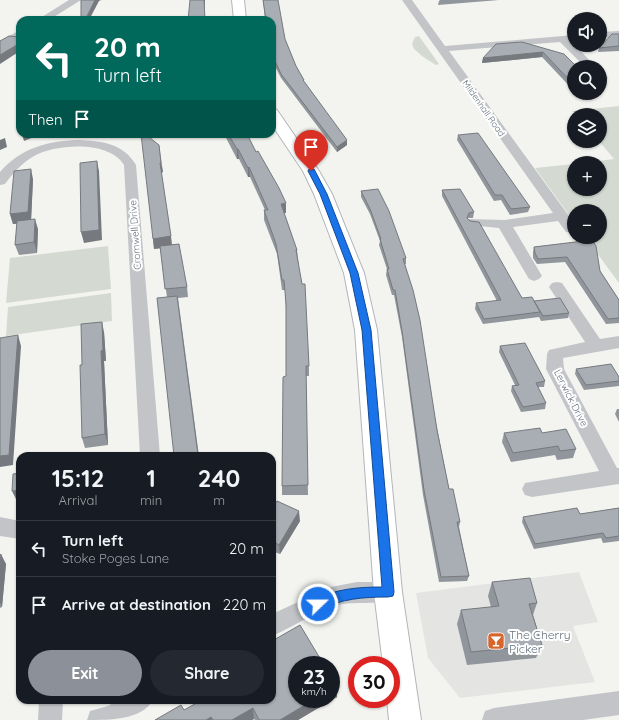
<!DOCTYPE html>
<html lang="en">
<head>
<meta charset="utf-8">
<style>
	:root { --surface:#171b24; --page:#242831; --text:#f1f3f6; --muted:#9ea1a6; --line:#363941; --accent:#8c9099 }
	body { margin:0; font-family:Quicksand,sans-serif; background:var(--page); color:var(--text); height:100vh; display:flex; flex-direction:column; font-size:15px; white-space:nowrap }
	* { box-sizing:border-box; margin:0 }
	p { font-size:13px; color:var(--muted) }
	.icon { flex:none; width:22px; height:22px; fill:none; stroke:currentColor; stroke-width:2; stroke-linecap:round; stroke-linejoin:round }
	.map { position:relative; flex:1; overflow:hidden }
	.side { position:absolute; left:16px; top:452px; width:260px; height:252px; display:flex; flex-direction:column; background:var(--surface); border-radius:12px; box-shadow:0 1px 3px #0004 }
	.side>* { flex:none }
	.banner { position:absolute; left:16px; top:16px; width:260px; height:122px; border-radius:12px; box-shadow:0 1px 3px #0004; background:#00695c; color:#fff; overflow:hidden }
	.buttons { position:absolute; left:567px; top:12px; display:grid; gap:8px }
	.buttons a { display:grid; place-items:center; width:40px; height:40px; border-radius:50%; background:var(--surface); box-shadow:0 1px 3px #0004; font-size:20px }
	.speed { position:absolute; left:288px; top:656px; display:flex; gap:8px; font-size:20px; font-weight:700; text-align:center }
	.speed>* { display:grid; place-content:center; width:52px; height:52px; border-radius:50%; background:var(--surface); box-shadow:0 1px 3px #0004; line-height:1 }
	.speed small { font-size:10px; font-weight:400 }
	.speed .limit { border:6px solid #d22; background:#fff; color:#111 }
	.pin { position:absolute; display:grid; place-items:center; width:34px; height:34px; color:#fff; margin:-41px -17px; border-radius:50% 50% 50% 0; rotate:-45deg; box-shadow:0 0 4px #0007 }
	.pin .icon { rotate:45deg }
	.me { position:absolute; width:44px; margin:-22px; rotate:68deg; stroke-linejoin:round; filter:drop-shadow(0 0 3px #0008) }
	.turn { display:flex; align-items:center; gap:14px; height:84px; padding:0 12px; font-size:18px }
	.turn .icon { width:52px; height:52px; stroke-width:2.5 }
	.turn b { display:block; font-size:28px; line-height:34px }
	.then { display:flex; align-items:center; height:38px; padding:0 12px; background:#0003; gap:8px; font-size:15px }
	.eta { display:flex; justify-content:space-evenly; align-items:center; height:68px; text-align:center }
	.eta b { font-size:24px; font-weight:700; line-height:28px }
	.primary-button { display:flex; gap:8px; margin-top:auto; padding:8px 12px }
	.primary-button a { flex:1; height:46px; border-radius:24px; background:var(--accent); color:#fff; font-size:16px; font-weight:700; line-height:46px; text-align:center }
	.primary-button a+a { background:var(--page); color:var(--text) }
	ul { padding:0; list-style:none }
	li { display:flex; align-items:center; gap:12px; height:56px; padding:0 12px; border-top:1px solid var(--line) }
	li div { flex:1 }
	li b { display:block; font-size:15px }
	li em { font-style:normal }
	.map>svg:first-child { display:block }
	.built { fill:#e4e5e3 }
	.green { fill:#d4dad1 }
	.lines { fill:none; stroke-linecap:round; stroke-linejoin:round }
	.secondary-casing { stroke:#b2b6ba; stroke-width:2 }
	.street { fill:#c2c4c8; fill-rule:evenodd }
	.secondary { fill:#fff; fill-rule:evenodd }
	.wall { fill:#90969b }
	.shaded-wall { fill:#767a7e }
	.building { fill:#a8aeb4; stroke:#767a7e }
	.route { fill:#1a73e8; stroke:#114b97 }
	.labels { text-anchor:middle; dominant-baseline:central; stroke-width:4; stroke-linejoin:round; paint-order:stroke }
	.far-street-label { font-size:9px; fill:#65717f; stroke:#fff }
	.street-label { font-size:10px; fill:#65717f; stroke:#fff }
	.near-poi-label { font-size:12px; fill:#65717f; stroke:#fff; text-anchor:start }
</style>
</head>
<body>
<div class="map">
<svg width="619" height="720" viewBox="0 0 619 720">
	<rect width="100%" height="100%" fill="#f3f4f0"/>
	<path class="built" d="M579,572L598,622L573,626L595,682L460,698L428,658L416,593Z"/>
	<path class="green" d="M419,36L439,64L436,65L422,56L414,49L412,44L415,37Z
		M619,106V283L585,237H600V211H574V222L535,168L574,164V189H600V163H581L614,159L599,141L600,115H576L572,111Z
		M108,246L111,289L6,303L10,258Z
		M111,293L112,321L6,336L8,307Z"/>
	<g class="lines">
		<defs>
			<path id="secondary" d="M232,0H244L246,20H234Z
				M272,108L277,110L319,171L332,194L364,273L377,330L402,592L421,720H389L387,699H391V665H383L374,592L355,330L344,273L314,194L303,171L272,125Z"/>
		</defs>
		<use href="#secondary" class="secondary-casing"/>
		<path class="street" d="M69,0H81L49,20H37Z
			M402,0H412L445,46L574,35V41H571L596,67H585L560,42L449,51L574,223V233L566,232L558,221L513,227L542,276L539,279L534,281L529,279L499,228L469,225L467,222L469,219L504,220L553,213Z
			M20,30V37L0,48V41Z
			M619,31V37L600,38V32Z
			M600,73L604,74L608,78L606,80L600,81Z
			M78,140C102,141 123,143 136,165L160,456H140L124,165C109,140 56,144 34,156C22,163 13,173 5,184L0,185V172C21,148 47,141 78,140Z
			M557,282L562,283L600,339L619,336V348L563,358L564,369L617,468H619V484L532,497L525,495L522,489L525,483L599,471L546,369L547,354L549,350L585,342L549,287L552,283Z
			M0,517L20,521V539L0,536Z
			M357,582H388L396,585L399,592L396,599C377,606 354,600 334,606C313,613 293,627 272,636V614L331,587Z
			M619,691V715L583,720H482L485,711L494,708Z
			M39,700H63L62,720H38Z
			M118,700H153C142,720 110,720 87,720L90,711L108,706Z"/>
		<use href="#secondary" class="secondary"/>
	</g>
	<path class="wall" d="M263,0L285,39L296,66L304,82L347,145L337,152L281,78L275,66L272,56V20H265Z
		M440,0H499L438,5L439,1Z
		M619,34V51L598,52L599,48Z
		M522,42L574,67V91L542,57L482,63L483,58Z
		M224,134H247L286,213H284L297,250L298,259L309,366V376H306L308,495H282V486L286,376V311L285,290H282L277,254L264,220V210H265L250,177H248L239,159H237Z
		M458,135L530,207L528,212L510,215L501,200L494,201L457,140Z
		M159,145L163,172L161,173L172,245L187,287L188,297L178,298L199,456H174L167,297L160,248L154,249L153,239Z
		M33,179L31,220L38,229L37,253L19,255L15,245L17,224H13L10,214Z
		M442,190L474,212L473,218H468V219L522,298L569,313L568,318L541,321L539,317L483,324L475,309L476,303L497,301L442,196Z
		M361,191L406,258V264H405L449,489L460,522L459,527L469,576L467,581L439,582L423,495L402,337L394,295H392L386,275L387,269L379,245L380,241L370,214L361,197Z
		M592,240L600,271L619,300V323L606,324L565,262L537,264L533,258V252L534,247Z
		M104,332L106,361H104L108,445L85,448L82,438V365Z
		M500,346L545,381L544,387H538L546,403L545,409L521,412L511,391L512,386L515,385L499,352Z
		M576,369L619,381V386L584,390L575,374Z
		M617,409H619V422L615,414Z
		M504,433H542L576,449L573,458L557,460L555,455L511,462L502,442Z
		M619,508V541L603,543L601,538L534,549L522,522L523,517L580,514Z
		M272,509L300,521L280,554L272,551Z
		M0,555L6,564L2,607L0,608Z
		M492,582L537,603L533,615L542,645L536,658L467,665L457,624L461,610L491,607L488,596Z
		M337,686V697L298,720H255L254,719L252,720H155L184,710L236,701Z"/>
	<path class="shaded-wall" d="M95,0H101L99,1L89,20H85Z
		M204,0H205V20Z
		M20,43V51L0,64V55Z
		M543,52L542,57L482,63L483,58Z
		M22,134H39V135L24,141Z
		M5,138L7,147L0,150V140Z
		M347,140V145L337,152V147Z
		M237,149H238L239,159H237Z
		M97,161L99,171L102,240L84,243L81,232Z
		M160,163H161L163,172L161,173Z
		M249,167L250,177H248V168Z
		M31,169L33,179L31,222L13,224L10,214Z
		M286,203V213H281V204Z
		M35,219L38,229L37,253L34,242Z
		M171,236L172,247L154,249L153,239Z
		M102,322L104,332L106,361H104L108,445L105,434L101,351Z
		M18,335L21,346L13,465L0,467V456Z
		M20,490V501H17L12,491Z
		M299,511L300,521L280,554L279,545Z
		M1,554L6,564L2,607L0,603V567Z
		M337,686V697L298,720H280L315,699H331V689Z
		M253,708L254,719L252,720H232Z
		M211,717L212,720H206Z"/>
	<path class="building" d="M81,0H95L85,20H81Z
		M190,0H204L205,20H188Z
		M263,0H278L285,39L296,66L304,80H303L347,140L337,147L281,74L275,61L272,52V20H266Z
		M612,34H619V46L599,48Z
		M9,36L20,37V43L0,55V41Z
		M522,42L564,54L577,67H574V85L543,52L483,58L496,44Z
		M478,133L530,207L511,209L502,195H495L458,135Z
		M141,134H145L159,145L161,163H160L171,236L153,239Z
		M228,134H247L256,152L258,151L279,188L286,203L281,204L297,250H296L302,284H305L309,366H306L308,485L282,486L283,377L286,376V304L284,280H282L276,244L264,210H268L249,167L248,168L238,149H237Z
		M97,161L99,230L81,232L80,163Z
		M31,169L28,212L10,214L14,171Z
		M378,189L389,211L406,258L403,259L413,290L420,320L437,430L449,489H453L460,522H457L469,576L441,577L424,490L402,331L395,290H393L387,269H389L380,239H381L370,209L361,191Z
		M460,189L474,212L469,213L467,218L470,221L479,222L522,298L532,297L540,312L484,319L476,303L501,300L442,190Z
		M35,219L34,242L15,245L17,221Z
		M592,240L596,246L600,271L619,300V318L608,319L567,257L538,259L535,253L534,247Z
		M179,244L187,287L165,289L160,246Z
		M177,296L198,455L193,456H174L157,298Z
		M560,298L569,313L543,316L534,301Z
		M102,322L103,350L101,351L105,434L82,438L80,365H82L81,324Z
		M18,335L9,455L0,456V338Z
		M525,343L545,381L536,383L546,403L523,407L512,386L519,385L500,346Z
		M611,364L619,377V381L586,385L576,369Z
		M540,428L542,433L566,429L576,449L560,451L558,446L513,453L504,433Z
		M20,473V490L12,491L13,474Z
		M277,501L299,511L279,545L272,541V509Z
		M577,508L580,514L619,508V536L606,538L603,533L535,544L523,517Z
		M1,554L0,567V555Z
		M530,578L537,603L529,604L542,645L471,652L461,610L499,606L492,582Z
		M300,625L324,665H297V699H315L280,720H259L253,708L232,720H213L211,717L206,720H155L181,705L184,710L202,700H236V701L238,700H272V641Z
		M331,675L337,686L331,689Z"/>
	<path class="route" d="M309,169H314L327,194L358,273L371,330L394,592L393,596L388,597C360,597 345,599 318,609L313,607L312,604L313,600C336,589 357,587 382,587L362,330L350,273L320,194L308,171Z"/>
	<defs>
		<symbol id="bar-square" viewBox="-11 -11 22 22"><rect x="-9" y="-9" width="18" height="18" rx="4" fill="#d6662e" stroke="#fff"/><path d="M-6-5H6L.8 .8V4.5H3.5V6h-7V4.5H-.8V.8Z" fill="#fff"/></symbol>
	</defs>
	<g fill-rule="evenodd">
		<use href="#bar-square" x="486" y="631" width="20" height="20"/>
	</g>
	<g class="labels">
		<g class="far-street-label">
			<text transform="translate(484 108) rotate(55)">Mildenhall Road</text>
		</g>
		<g class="street-label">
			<text transform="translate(135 235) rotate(-94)">Cromwell Drive</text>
			<text transform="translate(571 398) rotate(63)">Lerwick Drive</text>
		</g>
		<g class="near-poi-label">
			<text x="509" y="634">The Cherry<tspan x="509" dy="14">Picker</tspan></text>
		</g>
	</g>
</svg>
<div class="buttons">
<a><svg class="icon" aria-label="sound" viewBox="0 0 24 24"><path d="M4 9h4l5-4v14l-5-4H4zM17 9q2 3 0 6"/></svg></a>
<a><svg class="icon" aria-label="search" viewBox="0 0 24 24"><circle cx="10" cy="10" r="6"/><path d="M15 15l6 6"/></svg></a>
<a><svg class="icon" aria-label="layers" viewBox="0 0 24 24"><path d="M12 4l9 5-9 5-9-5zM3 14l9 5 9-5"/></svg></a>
<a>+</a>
<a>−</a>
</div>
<div class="speed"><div>23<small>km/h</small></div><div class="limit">30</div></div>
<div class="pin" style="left:311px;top:171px;background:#d93025"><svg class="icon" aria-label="arrive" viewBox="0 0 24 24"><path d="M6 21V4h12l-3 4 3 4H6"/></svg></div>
<svg class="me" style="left:318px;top:604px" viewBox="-20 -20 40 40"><circle r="17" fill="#1a73e8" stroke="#fff" stroke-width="3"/><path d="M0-11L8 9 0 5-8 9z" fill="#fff"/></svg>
<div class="banner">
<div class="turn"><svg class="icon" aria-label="left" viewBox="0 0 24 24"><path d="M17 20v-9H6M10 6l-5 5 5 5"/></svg><div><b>20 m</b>Turn left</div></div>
<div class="then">Then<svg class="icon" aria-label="arrive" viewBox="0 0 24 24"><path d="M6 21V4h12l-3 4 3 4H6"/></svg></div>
</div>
<section class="side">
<div class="eta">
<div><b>15:12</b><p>Arrival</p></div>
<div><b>1</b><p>min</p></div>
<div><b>240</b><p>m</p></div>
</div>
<ul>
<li><svg class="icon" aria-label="left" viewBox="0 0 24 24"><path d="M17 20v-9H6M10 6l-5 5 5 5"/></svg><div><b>Turn left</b><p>Stoke Poges Lane</p></div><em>20 m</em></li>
<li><svg class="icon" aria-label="arrive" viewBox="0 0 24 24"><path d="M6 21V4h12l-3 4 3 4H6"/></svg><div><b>Arrive at destination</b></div><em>220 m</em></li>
</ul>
<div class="primary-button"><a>Exit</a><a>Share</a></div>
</section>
</div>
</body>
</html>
